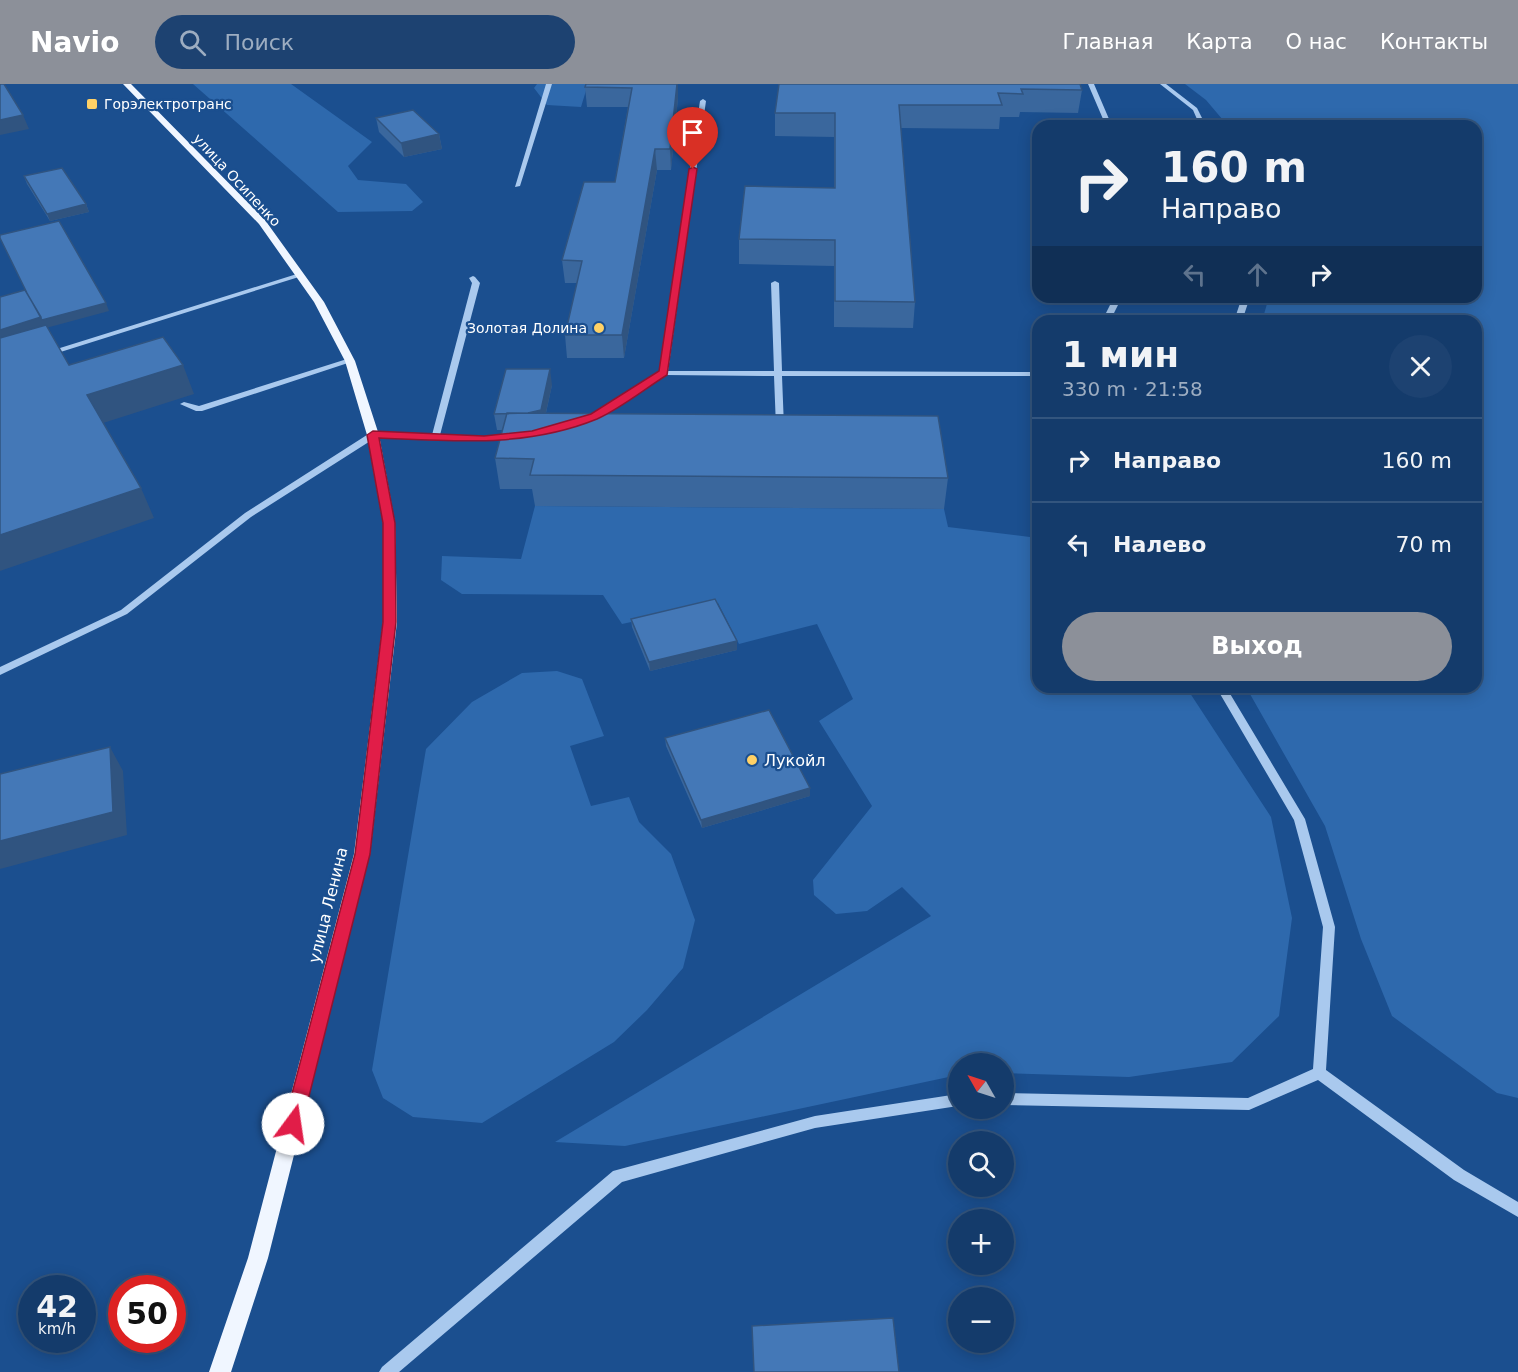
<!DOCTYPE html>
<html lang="ru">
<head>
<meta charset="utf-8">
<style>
	:root { --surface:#143b6b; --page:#1d4271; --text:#f1f3f6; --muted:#9dadc1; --line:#33557e; --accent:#8c9099 }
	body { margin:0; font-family:"DejaVu Sans",sans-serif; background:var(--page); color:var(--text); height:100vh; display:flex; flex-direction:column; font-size:22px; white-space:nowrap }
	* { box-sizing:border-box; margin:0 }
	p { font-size:20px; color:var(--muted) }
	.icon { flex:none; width:33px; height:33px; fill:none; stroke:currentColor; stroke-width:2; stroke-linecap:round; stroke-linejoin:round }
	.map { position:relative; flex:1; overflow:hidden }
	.panel { position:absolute; left:1032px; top:231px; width:450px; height:378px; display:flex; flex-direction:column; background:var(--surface); border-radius:18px; box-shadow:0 3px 15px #0003,0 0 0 2px var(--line) }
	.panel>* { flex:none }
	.guide { position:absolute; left:1032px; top:36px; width:450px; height:183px; border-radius:18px; box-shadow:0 3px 15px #0003,0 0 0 2px var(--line); background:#143b6b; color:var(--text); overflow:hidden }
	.needle { width:39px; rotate:309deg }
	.tools { position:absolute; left:948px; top:969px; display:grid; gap:12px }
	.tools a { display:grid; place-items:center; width:66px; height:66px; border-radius:50%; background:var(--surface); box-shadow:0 3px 15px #0003,0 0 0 2px var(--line); font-size:30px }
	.speed { position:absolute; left:18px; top:1191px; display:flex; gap:12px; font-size:30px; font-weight:700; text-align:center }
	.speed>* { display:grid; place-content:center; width:78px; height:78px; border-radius:50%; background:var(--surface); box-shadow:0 3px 15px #0003,0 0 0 2px var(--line); line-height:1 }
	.speed small { font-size:15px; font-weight:400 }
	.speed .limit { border:9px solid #d22; background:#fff; color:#111 }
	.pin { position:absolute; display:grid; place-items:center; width:51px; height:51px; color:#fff; margin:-62px -26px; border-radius:50% 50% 50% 0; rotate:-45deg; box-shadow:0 0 6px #0007 }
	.pin .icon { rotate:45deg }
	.me { position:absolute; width:66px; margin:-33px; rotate:14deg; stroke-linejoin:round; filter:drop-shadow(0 0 4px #0008) }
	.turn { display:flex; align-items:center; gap:21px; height:126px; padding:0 30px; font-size:27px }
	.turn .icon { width:78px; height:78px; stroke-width:2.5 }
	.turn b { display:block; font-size:42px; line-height:51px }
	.lanes { display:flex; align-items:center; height:57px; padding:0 30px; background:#0003; justify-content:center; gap:30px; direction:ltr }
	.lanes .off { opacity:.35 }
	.round { display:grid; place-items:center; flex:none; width:63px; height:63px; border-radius:32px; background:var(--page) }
	.headline { display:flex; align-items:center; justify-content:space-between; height:102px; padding:0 30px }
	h1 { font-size:36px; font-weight:700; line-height:45px }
	.primary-button { display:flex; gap:12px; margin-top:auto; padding:12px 30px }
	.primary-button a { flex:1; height:69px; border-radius:36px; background:var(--accent); color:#fff; font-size:24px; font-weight:700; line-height:69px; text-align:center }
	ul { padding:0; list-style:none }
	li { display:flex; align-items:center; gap:18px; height:84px; padding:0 30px; border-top:2px solid var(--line) }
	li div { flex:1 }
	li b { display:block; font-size:22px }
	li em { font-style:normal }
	header { display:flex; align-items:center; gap:36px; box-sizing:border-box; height:84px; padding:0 30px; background:var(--accent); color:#fff }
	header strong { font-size:28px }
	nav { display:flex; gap:33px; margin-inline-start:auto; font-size:21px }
	.search { width:420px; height:54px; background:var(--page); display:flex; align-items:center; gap:15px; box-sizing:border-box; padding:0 21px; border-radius:33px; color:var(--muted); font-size:22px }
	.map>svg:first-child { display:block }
	.green { fill:#2e69ad }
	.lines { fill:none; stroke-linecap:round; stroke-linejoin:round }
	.minor { fill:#a9c9ee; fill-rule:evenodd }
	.major { fill:#f0f6ff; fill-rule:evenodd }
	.wall { fill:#3a679d }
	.shaded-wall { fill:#305480 }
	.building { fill:#4478b7; stroke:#305480; stroke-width:1.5 }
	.route { fill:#e11d48; stroke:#92132f; stroke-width:1.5 }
	.poi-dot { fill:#ffd166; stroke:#1b4f8f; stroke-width:2 }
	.labels { text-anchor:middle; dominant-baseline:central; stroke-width:4.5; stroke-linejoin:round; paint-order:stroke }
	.far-poi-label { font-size:14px; fill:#fff; stroke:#1b4f8f; text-anchor:start }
	.far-street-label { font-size:14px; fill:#fff; stroke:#1b4f8f }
	.poi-label { font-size:16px; fill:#fff; stroke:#1b4f8f; text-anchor:start }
	.street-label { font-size:16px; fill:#fff; stroke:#1b4f8f }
</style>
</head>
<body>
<header>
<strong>Navio</strong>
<div class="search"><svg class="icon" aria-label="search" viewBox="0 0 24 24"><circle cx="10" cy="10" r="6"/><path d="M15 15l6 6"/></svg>Поиск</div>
<nav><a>Главная</a><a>Карта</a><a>О нас</a><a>Контакты</a></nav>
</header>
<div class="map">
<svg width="1518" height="1288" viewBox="0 0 1518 1288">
	<rect width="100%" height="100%" fill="#1b4f8f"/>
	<path class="green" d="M193,0H291L372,58L348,82L358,96L406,100L423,118L412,127L338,128Z
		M537,0H588L581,23L547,21L534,4Z
		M1185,0H1518V1014L1497,1009L1392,932L1361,855L1325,742L1246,603H1476V237H1262L1269,213H1476V42H1228L1206,16Z
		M535,422L944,425L948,443L1038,454V603H1186L1271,733L1292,834L1279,932L1232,978L1129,993L1004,989V980H958V991L625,1062L555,1058L931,832L902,803L867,827L836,830L814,811L813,796L872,722L819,637L853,615L817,540L739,560L718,519L622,540L603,511L462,510L441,496L442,472L521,475Z
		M557,587L582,595L604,652L570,662L591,722L629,713L639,738L671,770L695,836L683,884L647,926L614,958L482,1039L413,1033L383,1014L372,986L426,665L472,618L522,589Z"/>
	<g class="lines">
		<path class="minor" d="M546,0H552L520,102L515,103Z
			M1088,0H1094L1112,42H1106Z
			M1160,0H1166L1197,24L1206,42H1200L1193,26Z
			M703,15L706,17L668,287H774L771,199L775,197L779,199L782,287L1038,288V292H782L784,343L780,345L776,343L774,292L666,291L597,334L584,336V332L591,330L660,288L700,17Z
			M300,189L304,191L302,192L51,271L44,269Z
			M473,192L475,193L480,199L440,351L484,353L514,350H517V354L484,357L375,354L251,433L127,530L0,591V583L121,526L245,429L370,349L432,351L472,199L469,194Z
			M1114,213H1122L1110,237H1102Z
			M1242,213H1250L1242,237H1234Z
			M347,275L354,277L202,327H196L180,320L184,318L199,322Z
			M1216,603H1226L1305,735L1335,843L1326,986L1464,1086L1518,1118V1133L1454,1096L1318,996L1249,1026L1004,1021V1009L1248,1014L1313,985L1323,843L1294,736Z
			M958,1010V1022L815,1044L622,1098L399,1288H379L382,1283L613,1087L815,1032Z"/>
		<path class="major" d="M123,0H131L265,136L324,218L355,277L379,351L395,439L397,538L370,770L268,1174L231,1288H209L248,1174L354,770L383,538V439L367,351L345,277L314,218L259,140Z"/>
	</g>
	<path class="wall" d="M678,0V14L671,86H657L624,274H567L565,251L577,199H565L562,176L615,98L628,23H587L585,3Z
		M779,0L1082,6L1078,29L1020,28L1019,33H1000L999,45L901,44L915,218L913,244L834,243V182L739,180V155L834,104V53L775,52V29Z
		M376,34L439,50L442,65L404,73L379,48Z
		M24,92L86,120L89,128L50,137L27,100Z
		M552,301L546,329L948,394L944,425L535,422L532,405H500L495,374L503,346H497L494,330Z
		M631,535L737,557V566L650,587L632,543Z
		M665,654L810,712L702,744L666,662Z"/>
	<path class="shaded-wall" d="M677,0H678V14L671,86L670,65Z
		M23,31L29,45L0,51V36Z
		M439,50L442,65L404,73L401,59Z
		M655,65L657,86L624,274L622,251Z
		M86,120L89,128L50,137L47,130Z
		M106,219L109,227L46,244L0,279V246L41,233Z
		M183,281L194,310L100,340L87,311Z
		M550,285L552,301L543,342L524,330Z
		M141,404L154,434L0,487V451Z
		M737,557V566L650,587L649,578Z
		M110,663L123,687L127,751L0,785V757Z
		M810,704V712L702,744L701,736Z"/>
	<path class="building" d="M0,0H4L23,31L0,36Z
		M586,0H677L670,65H655L622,251H565L582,177L562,176L584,98H615L632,4L585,3Z
		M779,0H1080L1082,6L1021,5L1023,10L998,9L1002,21H899L915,218L835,217V156L739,155L745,102L835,104V29H775Z
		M413,26L439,50L401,59L376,34Z
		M62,84L86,120L47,130L24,92Z
		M59,137L106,219L42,236L27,209L0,154V151Z
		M25,206L41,233L0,246V213Z
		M46,241L69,281L163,253L183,281L87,311L141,404L0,451V254Z
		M506,285H550L541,326L528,329L494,330Z
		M507,329L938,332L948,394L530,391L534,375L495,374Z
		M715,515L737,557L649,578L631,535Z
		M769,626L810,704L701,736L665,654Z
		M110,663L113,728L0,757V690Z
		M893,1234L899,1288H754L752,1242Z"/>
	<path class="route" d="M693,83L697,85L667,291C646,304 620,325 597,335C526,364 454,357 379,354L395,439L396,538L370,770L302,1040L299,1045L293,1048L287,1045L284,1040L355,770L383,538V439L367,351L373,347L484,352L532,347L591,330L659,287L689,85Z"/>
	<g class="poi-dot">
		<rect x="86" y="14" width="12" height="12" rx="3"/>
		<circle cx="599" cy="244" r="6"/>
		<circle cx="752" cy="676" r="6"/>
	</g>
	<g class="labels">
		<g class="far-poi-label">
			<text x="104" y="20">Горэлектротранс</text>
			<text x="587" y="244" text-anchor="end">Золотая Долина</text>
		</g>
		<g class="far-street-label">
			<text transform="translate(237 96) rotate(47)">улица Осипенко</text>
		</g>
		<g class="poi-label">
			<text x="764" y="676">Лукойл</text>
		</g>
		<g class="street-label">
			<text transform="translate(328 821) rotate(-76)">улица Ленина</text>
		</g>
	</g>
</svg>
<div class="tools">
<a><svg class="needle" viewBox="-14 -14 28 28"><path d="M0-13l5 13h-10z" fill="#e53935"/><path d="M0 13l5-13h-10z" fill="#9dadc1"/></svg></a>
<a><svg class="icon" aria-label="search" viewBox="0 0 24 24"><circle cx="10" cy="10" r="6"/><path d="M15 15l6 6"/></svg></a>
<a>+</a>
<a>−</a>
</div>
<div class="speed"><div>42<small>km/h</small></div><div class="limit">50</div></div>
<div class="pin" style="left:693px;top:85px;background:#d93025"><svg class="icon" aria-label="arrive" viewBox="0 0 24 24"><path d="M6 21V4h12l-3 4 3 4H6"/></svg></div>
<svg class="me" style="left:293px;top:1040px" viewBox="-20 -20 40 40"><circle r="19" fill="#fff"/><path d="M0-13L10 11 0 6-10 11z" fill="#e11d48"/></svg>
<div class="guide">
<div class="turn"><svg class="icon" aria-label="right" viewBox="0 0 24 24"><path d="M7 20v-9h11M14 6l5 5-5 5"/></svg><div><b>160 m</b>Направо</div></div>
<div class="lanes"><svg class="icon off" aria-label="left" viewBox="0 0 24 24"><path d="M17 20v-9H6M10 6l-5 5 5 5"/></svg><svg class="icon off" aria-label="ahead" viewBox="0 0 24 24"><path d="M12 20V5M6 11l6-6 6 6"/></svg><svg class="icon" aria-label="right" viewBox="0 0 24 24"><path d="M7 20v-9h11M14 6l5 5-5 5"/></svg></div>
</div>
<section class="panel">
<div class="headline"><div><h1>1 мин</h1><p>330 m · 21:58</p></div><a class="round"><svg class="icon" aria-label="close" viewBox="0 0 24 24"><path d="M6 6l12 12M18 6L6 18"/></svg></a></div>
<ul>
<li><svg class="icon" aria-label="right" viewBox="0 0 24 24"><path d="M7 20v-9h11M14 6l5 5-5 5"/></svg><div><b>Направо</b></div><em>160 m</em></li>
<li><svg class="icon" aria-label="left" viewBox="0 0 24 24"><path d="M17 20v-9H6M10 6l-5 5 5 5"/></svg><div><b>Налево</b></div><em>70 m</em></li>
</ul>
<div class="primary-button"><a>Выход</a></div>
</section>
</div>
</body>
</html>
